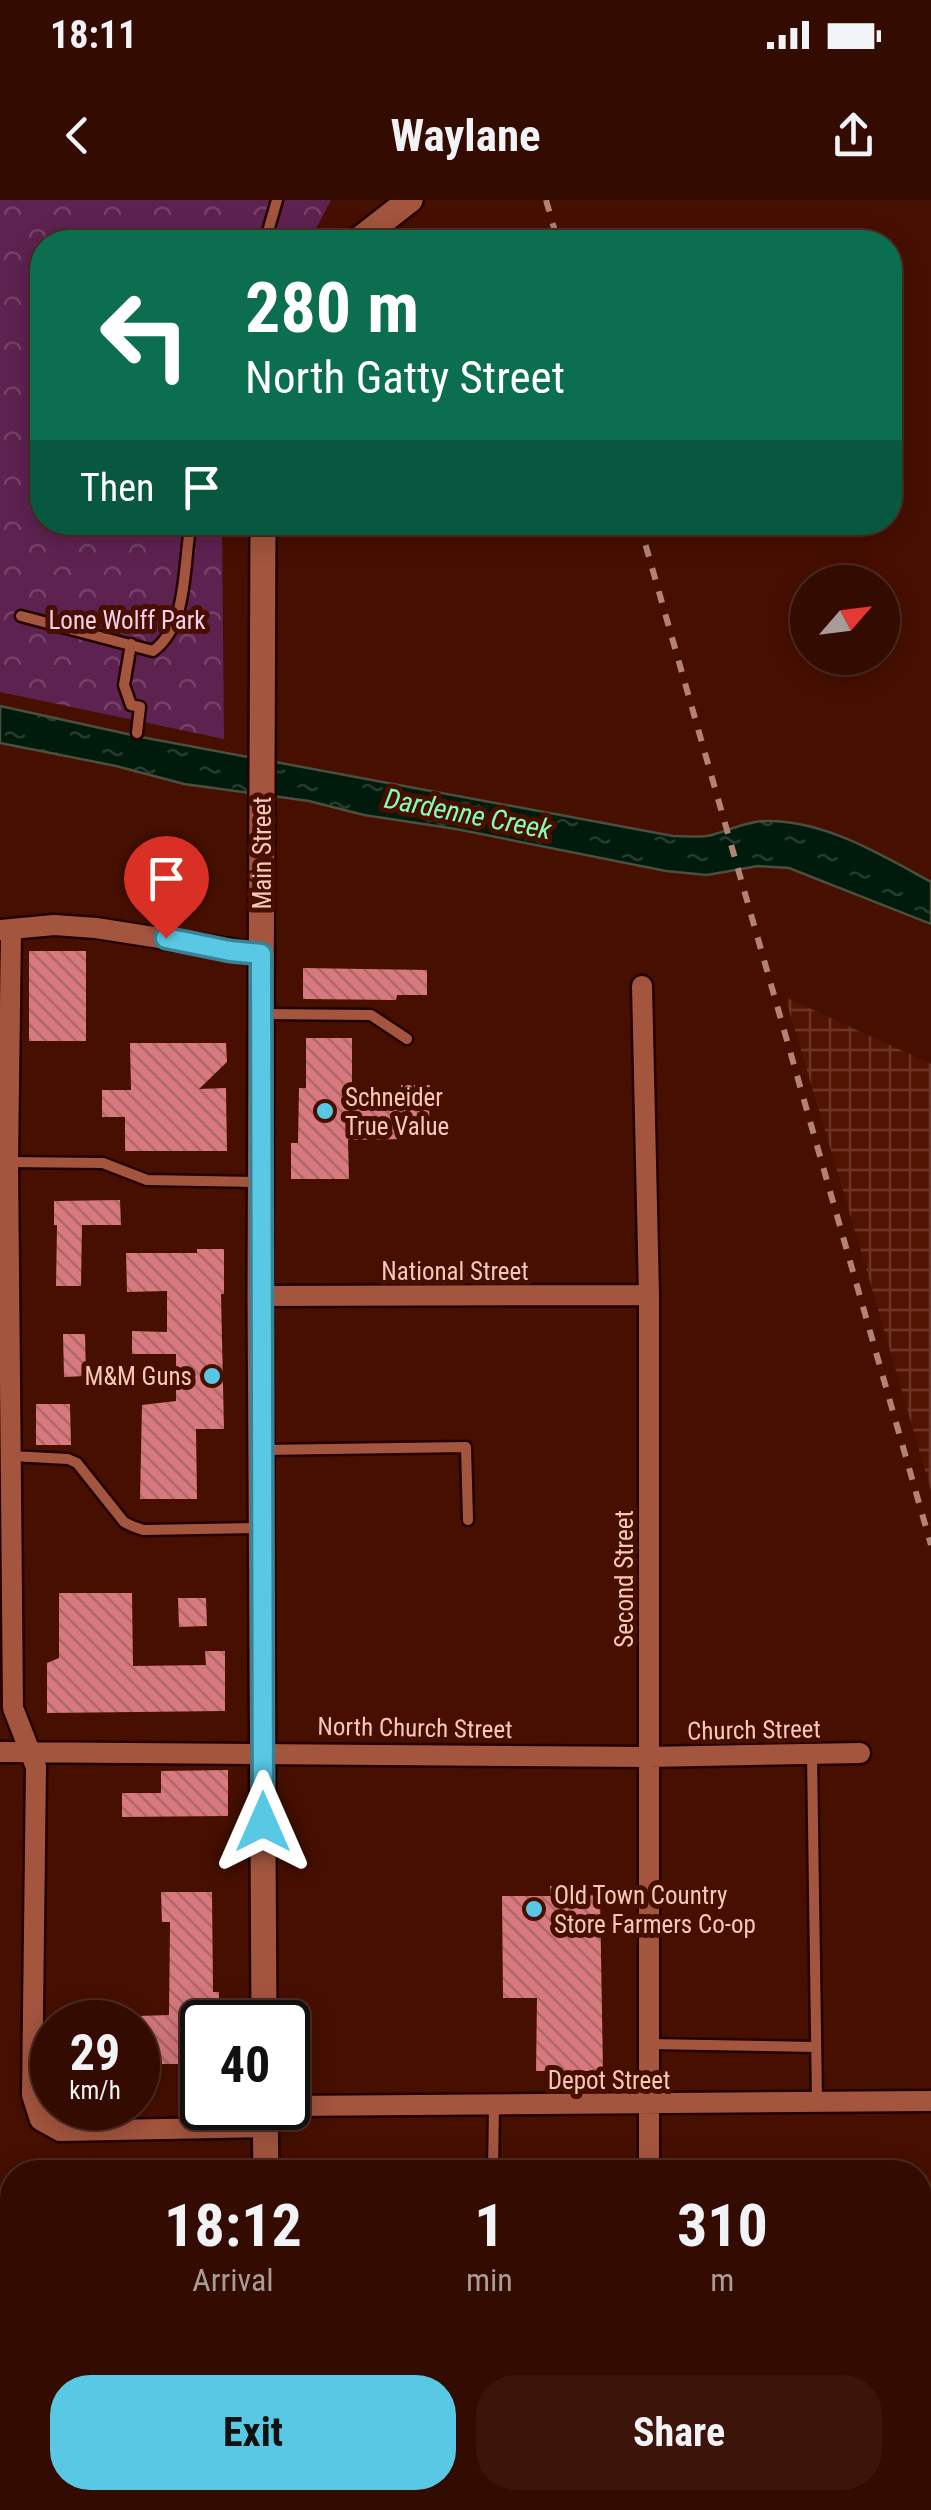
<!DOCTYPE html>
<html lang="en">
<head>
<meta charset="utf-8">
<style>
	:root { --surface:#340b00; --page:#3c140a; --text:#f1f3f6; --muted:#a99b99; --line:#4e2b22; --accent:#59c8e5 }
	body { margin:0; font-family:"Roboto Condensed",sans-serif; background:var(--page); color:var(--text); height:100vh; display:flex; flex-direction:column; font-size:38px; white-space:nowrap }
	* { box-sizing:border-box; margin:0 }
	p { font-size:32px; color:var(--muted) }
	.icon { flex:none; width:55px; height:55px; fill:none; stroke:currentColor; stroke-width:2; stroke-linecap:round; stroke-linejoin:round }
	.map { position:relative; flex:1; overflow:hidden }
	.side { position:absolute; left:0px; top:1960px; width:932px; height:350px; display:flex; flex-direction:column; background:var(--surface); border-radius:40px 40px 0 0; box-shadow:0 5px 25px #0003,0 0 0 2px var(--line) }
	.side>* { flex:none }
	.banner { position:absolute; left:30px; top:30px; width:872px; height:305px; border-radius:40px; box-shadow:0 5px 25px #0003,0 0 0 2px var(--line); background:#0b6e4f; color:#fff; overflow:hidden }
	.needle { width:65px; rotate:62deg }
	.controls { position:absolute; left:790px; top:365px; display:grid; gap:20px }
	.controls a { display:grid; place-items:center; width:110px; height:110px; border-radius:50%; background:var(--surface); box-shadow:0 5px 25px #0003,0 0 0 2px var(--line); font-size:50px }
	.speed { position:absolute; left:30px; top:1800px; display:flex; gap:20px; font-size:50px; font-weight:700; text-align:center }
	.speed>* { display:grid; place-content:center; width:130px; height:130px; border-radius:50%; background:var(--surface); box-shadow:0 5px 25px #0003,0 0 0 2px var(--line); line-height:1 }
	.speed small { font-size:25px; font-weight:400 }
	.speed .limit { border:5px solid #111; border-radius:15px; background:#fff; color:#111 }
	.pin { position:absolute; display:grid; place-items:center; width:85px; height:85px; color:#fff; margin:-102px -42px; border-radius:50% 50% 50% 0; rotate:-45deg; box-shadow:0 0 10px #0007 }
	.pin .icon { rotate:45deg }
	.me { position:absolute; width:110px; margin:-55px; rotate:0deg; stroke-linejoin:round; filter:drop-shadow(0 0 8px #0008) }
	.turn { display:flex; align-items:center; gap:35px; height:210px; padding:0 50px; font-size:45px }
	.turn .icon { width:130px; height:130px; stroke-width:2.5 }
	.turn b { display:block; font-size:70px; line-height:85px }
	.then { display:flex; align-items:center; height:95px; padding:0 50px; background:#0003; gap:20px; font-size:38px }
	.eta { display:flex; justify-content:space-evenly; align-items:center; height:170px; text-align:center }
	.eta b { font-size:60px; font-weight:700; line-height:70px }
	.button { display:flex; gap:20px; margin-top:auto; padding:20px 50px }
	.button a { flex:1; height:115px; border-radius:40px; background:var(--accent); color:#111; font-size:40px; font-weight:700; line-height:115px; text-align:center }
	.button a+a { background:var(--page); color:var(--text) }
	.status { display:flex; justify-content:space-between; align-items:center; height:70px; padding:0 50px; background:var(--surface); direction:ltr }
	.status svg { height:28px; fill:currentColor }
	header { display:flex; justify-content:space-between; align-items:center; height:130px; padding:0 50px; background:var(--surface); font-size:45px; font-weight:700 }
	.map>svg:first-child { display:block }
	.industrial { fill:url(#industrial-grid) }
	.park { fill:url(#park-crowns) }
	.water { fill:url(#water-ripples); stroke:#4a4f40; stroke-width:2.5 }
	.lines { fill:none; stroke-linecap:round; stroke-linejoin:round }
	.stream { stroke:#4a4f40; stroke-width:6 }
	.building { fill:url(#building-back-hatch) }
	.service-casing { stroke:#230100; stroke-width:15 }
	.minor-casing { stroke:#230100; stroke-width:25 }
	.tertiary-casing { stroke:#230100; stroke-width:30 }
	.motorway-casing { stroke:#230100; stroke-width:35 }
	.service { stroke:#a3553e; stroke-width:10 }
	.minor { stroke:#a3553e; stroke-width:20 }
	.tertiary { stroke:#a3553e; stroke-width:25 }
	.motorway { stroke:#98831a; stroke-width:30 }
	.rail { stroke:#b28274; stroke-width:6; stroke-dasharray:12 12; stroke-linecap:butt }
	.route-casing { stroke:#3a8295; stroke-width:25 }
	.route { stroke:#59c8e5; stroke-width:18 }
	.poi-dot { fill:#59c8e5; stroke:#460f00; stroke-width:4 }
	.labels { text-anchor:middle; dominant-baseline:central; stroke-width:10; stroke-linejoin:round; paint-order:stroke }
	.park-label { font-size:25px; fill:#f8cfec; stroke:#460f00 }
	.street-label { font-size:25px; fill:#f5c8bb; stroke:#460f00 }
	.poi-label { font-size:25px; fill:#f5c8bb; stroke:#460f00; text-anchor:start }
	.water-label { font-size:28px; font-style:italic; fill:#84fdba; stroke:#460f00 }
</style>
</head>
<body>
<div class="status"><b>18:11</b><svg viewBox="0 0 49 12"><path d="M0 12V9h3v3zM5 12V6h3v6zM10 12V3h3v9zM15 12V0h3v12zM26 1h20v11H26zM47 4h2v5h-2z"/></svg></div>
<header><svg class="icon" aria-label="back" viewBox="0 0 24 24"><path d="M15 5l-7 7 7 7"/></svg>Waylane<svg class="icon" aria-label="share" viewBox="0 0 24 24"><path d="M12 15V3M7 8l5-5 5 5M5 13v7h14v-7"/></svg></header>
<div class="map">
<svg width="931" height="2310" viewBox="0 0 931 2310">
	<defs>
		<pattern id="industrial-grid" width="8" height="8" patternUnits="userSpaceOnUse" patternTransform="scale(2.5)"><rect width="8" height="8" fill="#511402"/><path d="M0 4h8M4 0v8" fill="none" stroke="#6b3525"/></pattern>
		<pattern id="park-crowns" width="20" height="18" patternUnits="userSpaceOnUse" patternTransform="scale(2.5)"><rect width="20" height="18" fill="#5e2251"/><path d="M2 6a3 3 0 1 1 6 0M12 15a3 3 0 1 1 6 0" fill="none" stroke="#764168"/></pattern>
		<pattern id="water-ripples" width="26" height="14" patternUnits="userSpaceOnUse" patternTransform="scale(2.5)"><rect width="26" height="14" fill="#001b0c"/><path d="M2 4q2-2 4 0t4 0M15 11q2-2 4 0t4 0" fill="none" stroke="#263b2d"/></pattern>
		<pattern id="building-back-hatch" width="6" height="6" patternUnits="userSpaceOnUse" patternTransform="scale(2.5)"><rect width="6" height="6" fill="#d7797e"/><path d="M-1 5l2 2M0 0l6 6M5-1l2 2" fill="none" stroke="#ad6769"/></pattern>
	</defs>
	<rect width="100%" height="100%" fill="#460f00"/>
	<path class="industrial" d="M785,797L931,864V1291L859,1044Z"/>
	<path class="park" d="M0,0H331L309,42H42V322L222,323L224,539L0,492Z"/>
	<path class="water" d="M0,506L141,537L673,636C686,636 699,638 712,635C732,629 751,620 772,621C827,622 884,656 931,682V724L789,668L758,666L707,675L666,671L456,629L364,615L309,601L184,584L116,566L0,543Z"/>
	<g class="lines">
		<path class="stream" d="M0,2005L12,2034"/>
	</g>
	<path class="building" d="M29,751H86V841H29Z
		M303,768L427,770V795H397L396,800L303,799Z
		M306,838H352V889L401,890V885H430L429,924H404V939L348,940L349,979H291V943H298L299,888H306Z
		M130,843H226L227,862L199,889L226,888L227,951H125V917H102V890H131Z
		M120,1000L121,1025H82L81,1086H56L57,1025H54V1001Z
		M197,1049H224V1094H221L224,1229H196L197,1299H140L142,1205L176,1201V1154H132V1131L167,1132V1091L127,1092L126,1053H197Z
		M63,1134H85L86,1176L64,1177Z
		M36,1204H70L71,1245H36Z
		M59,1393H132L133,1466L206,1465L205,1451H225V1511L47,1513V1463L59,1458Z
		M178,1398H206L207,1426L179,1427Z
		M228,1570V1616L122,1617V1593H161V1571Z
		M550,1686H576V1696L600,1695L603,1871H536L537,1798H503L502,1696H551Z
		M161,1692H212L213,1792H219V1815L202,1818V1864H138V1816L169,1815L170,1722H162Z"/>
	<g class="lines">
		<defs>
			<path id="service" d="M265,42L277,0
				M21,416L153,451C189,425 183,363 191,322
				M131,444L124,485L131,505L140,507L137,533
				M262,814L371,815L407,839
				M8,962L103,963L147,980L259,982
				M262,1250L466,1247L468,1320
				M11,1256L68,1259L77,1263L124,1322L132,1326L143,1330L259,1328
				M812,1554L817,1902
				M649,1844L816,1847
				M493,1972L494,1905
				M920,2094H931
				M920,2180L931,2175
				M589,2298L626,2310"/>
			<path id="minor" d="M11,729L8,962L13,1508L36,1567L32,1895L40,1920L60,1931L265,1927
				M0,730L54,725L96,728L261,754
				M642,786L649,1095V1972
				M260,1096L649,1095
				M0,1552L648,1557L860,1553
				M288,1906L931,1901"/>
			<path id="tertiary" d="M356,42L410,0
				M263,322L260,1096L264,1822
				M265,1908L266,1972
				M269,2298L270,2310"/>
			<path id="motorway" d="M0,2134L12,2153
				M0,2232L12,2263
				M26,2298L31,2310
				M88,2298L94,2310"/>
		</defs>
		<use href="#service" class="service-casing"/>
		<use href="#minor" class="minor-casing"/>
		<use href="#tertiary" class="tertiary-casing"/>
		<use href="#motorway" class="motorway-casing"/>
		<use href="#service" class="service"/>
		<use href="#minor" class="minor"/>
		<use href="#tertiary" class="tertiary"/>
		<use href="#motorway" class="motorway"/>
		<path class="rail" d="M546,0L558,42
			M639,322L931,1345"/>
	</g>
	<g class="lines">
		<defs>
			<path id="route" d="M166,738L230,751L261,754L263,1622"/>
		</defs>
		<use href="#route" class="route-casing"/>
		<use href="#route" class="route"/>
	</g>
	<g class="poi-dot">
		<circle cx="325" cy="911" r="10"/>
		<circle cx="212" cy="1176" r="10"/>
		<circle cx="534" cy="1709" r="10"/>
	</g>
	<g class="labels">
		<g class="park-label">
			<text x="127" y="420">Lone Wolff Park</text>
		</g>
		<g class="street-label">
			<text transform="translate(262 653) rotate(-90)">Main Street</text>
			<text x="455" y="1071">National Street</text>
			<text transform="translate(624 1379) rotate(-90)">Second Street</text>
			<text transform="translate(415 1528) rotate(1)">North Church Street</text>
			<text transform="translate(754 1530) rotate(-1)">Church Street</text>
			<text x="609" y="1880">Depot Street</text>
		</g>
		<g class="poi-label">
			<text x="345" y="897">Schneider<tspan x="345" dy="29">True Value</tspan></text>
			<text x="192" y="1176" text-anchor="end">M&amp;M Guns</text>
			<text x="554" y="1695">Old Town Country<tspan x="554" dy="29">Store Farmers Co-op</tspan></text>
		</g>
		<g class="water-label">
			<text transform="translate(468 614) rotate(11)">Dardenne Creek</text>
		</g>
	</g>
</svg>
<div class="controls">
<a><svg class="needle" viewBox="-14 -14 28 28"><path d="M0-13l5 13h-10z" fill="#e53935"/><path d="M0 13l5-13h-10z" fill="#a99b99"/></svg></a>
</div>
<div class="speed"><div>29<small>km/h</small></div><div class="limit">40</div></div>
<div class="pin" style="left:166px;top:738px;background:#d93025"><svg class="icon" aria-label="arrive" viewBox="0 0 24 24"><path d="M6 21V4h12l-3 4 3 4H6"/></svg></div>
<svg class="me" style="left:263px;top:1622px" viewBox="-20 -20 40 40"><path d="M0-17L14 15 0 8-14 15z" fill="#59c8e5" stroke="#fff" stroke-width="4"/></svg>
<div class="banner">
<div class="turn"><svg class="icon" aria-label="left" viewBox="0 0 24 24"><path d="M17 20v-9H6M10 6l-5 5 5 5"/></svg><div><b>280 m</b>North Gatty Street</div></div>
<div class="then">Then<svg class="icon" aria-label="arrive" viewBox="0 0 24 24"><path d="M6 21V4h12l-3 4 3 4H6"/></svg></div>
</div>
<section class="side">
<div class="eta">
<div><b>18:12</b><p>Arrival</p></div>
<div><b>1</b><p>min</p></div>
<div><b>310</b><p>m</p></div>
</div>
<div class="button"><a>Exit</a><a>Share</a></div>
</section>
</div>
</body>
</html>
